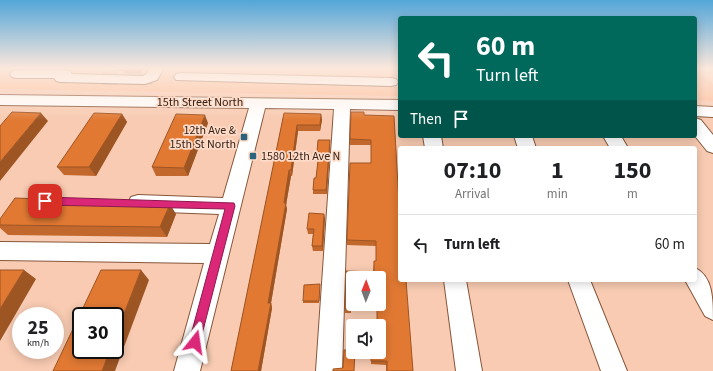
<!DOCTYPE html>
<html lang="en">
<head>
<meta charset="utf-8">
<style>
	:root { --surface:#fff; --page:#f2f2f2; --text:#202124; --muted:#757577; --line:#e0e0e0 }
	body { margin:0; font-family:"Source Sans 3",sans-serif; background:var(--page); color:var(--text); height:100vh; display:flex; flex-direction:column; font-size:15px; white-space:nowrap }
	* { box-sizing:border-box; margin:0 }
	p { font-size:13px; color:var(--muted) }
	.icon { flex:none; width:22px; height:22px; fill:none; stroke:currentColor; stroke-width:2; stroke-linecap:round; stroke-linejoin:round }
	.map { position:relative; flex:1; overflow:hidden }
	.details { position:absolute; left:398px; top:146px; width:299px; height:136px; display:flex; flex-direction:column; background:var(--surface); border-radius:4px; box-shadow:0 2px 10px #0003 }
	.details>* { flex:none }
	.top-card { position:absolute; left:398px; top:16px; width:299px; height:122px; border-radius:4px; box-shadow:0 2px 10px #0003; background:#00695c; color:#fff; overflow:hidden }
	.needle { width:26px; rotate:1deg }
	.buttons { position:absolute; left:346px; top:271px; display:grid; gap:8px }
	.buttons a { display:grid; place-items:center; width:40px; height:40px; border-radius:4px; background:var(--surface); box-shadow:0 2px 10px #0003; font-size:20px }
	.speed { position:absolute; left:12px; top:307px; display:flex; gap:8px; font-size:20px; font-weight:700; text-align:center }
	.speed>* { display:grid; place-content:center; width:52px; height:52px; border-radius:50%; background:var(--surface); box-shadow:0 2px 10px #0003; line-height:1 }
	.speed small { font-size:10px; font-weight:400 }
	.speed .limit { border:2px solid #111; border-radius:6px; background:#fff; color:#111 }
	.pin { position:absolute; display:grid; place-items:center; width:34px; height:34px; color:#fff; margin:-17px; border-radius:8px; box-shadow:0 2px 6px #0006 }
	.me { position:absolute; width:44px; margin:-22px; rotate:15deg; stroke-linejoin:round; filter:drop-shadow(0 0 3px #0008) }
	.turn { display:flex; align-items:center; gap:14px; height:84px; padding:0 12px; font-size:18px }
	.turn .icon { width:52px; height:52px; stroke-width:2.5 }
	.turn b { display:block; font-size:28px; line-height:34px }
	.then { display:flex; align-items:center; height:38px; padding:0 12px; background:#0003; gap:8px; font-size:15px }
	.eta { display:flex; justify-content:space-evenly; align-items:center; height:68px; text-align:center }
	.eta b { font-size:24px; font-weight:700; line-height:28px }
	ul { padding:0; list-style:none }
	li { display:flex; align-items:center; gap:12px; height:60px; padding:0 12px; border-top:1px solid var(--line) }
	li div { flex:1 }
	li b { display:block; font-size:15px }
	li em { font-style:normal }
	.map>svg:first-child { display:block }
	.built { fill:#fdbf9b }
	.lines { fill:none; stroke-linecap:round; stroke-linejoin:round }
	.minor-tunnel { stroke:#d1a993; stroke-width:16; stroke-dasharray:16 8; stroke-linecap:butt }
	.minor-casing { stroke:#87573b; stroke-width:2 }
	.minor { fill:#fff; fill-rule:evenodd }
	.wall { fill:#c2682c }
	.shaded-wall { fill:#9e5524 }
	.building { fill:#e17933; stroke:#9e5524 }
	.route { fill:#db2777; stroke:#8e194d }
	.poi-dot { fill:#2c647e; stroke:#fddbc8; stroke-width:1.5 }
	.labels { text-anchor:middle; dominant-baseline:central; stroke-width:3.5; stroke-linejoin:round; paint-order:stroke }
	.street-label { font-size:12px; fill:#362115; stroke:#fddbc8 }
	.poi-label { font-size:12px; fill:#362115; stroke:#fddbc8; text-anchor:end }
</style>
</head>
<body>
<div class="map">
<svg width="713" height="371" viewBox="0 0 713 371">
	<rect width="100%" height="100%" fill="#f8cbb2"/>
	<path class="built" d="M0,68H400V96L0,89Z
		M695,68H698L713,84V101L695,100Z"/>
	<g class="lines">
		<path class="minor-tunnel" d="M102,77H152"/>
		<defs>
			<path id="minor" d="M150,68H164L157,80L145,84L61,82L56,81L54,78H17L12,77L10,74L12,71L17,70H65L70,71L72,74L143,76L146,74Z
				M181,73L391,78L396,79L398,82L396,85L391,86L176,80L174,77L176,74Z
				M0,95L400,100V110L350,109L342,371H316L334,109L265,108L200,371H174L204,263L0,260V242L210,244L219,214L138,211L131,209L128,203L131,197L138,195L223,198L249,108L0,105Z
				M695,106L713,107V117L695,116Z
				M695,118L701,120L713,135V153L707,151L695,136Z
				M423,136H441L443,148H425Z
				M514,136H532L536,148H518Z
				M603,136H621L628,148H610Z
				M695,268C713,276 713,300 713,320L705,316L685,280H695Z
				M444,280H466L482,371H456Z
				M568,280H590L627,371H601Z"/>
		</defs>
		<use href="#minor" class="minor-casing"/>
		<use href="#minor" class="minor"/>
	</g>
	<path class="wall" d="M116,68H149L147,70H142L140,73H124L123,71H118Z
		M284,113L321,114L322,120L320,131H298L292,176H291L286,205L287,209L271,303L272,308L261,371H231Z
		M122,114L127,122L96,176L64,175L57,167Z
		M364,115L394,116L400,280L413,371H386V365L371,364V352H379V326H377V304H379V278H353V295H351V313H345L346,271L373,272L374,261H376V246L347,245V240L371,163V145H350V139Z
		M208,123L188,176H156L152,167Z
		M330,144L327,194H313V190L316,178L319,156H317V152Z
		M176,214L167,237L8,235L0,228V219Z
		M325,218L323,251H313L312,246L313,234H308L307,229Z
		M320,287L319,303H303V301Z"/>
	<path class="shaded-wall" d="M138,68H141L142,70L140,73Z
		M41,113L48,121L0,181V162Z
		M122,114L127,122L96,176L89,167Z
		M321,114L322,120L320,131V125Z
		M205,115L208,123L188,176L184,168Z
		M297,125L298,131L292,176L291,170Z
		M330,140V144L327,194L326,190Z
		M289,170L291,176L286,205L287,209L271,303L272,308L261,371H258L268,303Z
		M170,204L176,214L167,237L160,227Z
		M324,214L325,218L323,251L322,246Z
		M24,270L36,279L0,341V309Z
		M141,270L149,280L115,371H102L110,350H115V337Z"/>
	<path class="building" d="M12,112L41,113L0,162V126Z
		M351,112H364V115L394,116L400,221V280H406L413,371H387V361H371V352H379V326H377V304H379V278H353V291H351V309H345L346,271L374,272V261H376V241L347,240L350,163H371V140L350,139Z
		M94,113L122,114L89,167H57Z
		M284,113L321,114L320,125H297L291,170H289L284,203H286L268,303H271L258,371H231Z
		M176,114L205,115L184,168L152,167Z
		M318,140H330L326,190H313L314,178H316L319,152H317Z
		M15,198L170,204L160,227L0,225V219Z
		M309,213L324,214L322,246H312L314,229H307Z
		M0,270H24L0,309Z
		M101,270H141L115,337V316H81V350H110L102,371H53Z
		M320,284L319,301H303L304,285Z
		M344,350H353V352H355L354,371H333V369L343,368Z"/>
	<linearGradient id="sky" x2="0" y2="1"><stop stop-color="#53a6d9"/><stop offset="0.57" stop-color="#fce8dc"/><stop offset="1" stop-color="#fce8dc" stop-opacity="0"/></linearGradient>
	<rect width="713" height="120" fill="url(#sky)"/>
	<path class="route" d="M45,197L234,203L235,206L199,346L195,348L191,346L189,342L225,209L45,205L42,203L41,201L42,198Z"/>
	<g class="poi-dot">
		<rect x="240" y="133" width="8" height="8" rx="2"/>
		<rect x="249" y="152" width="8" height="8" rx="2"/>
	</g>
	<g class="labels">
		<g class="street-label">
			<text x="200" y="102">15th Street North</text>
		</g>
		<g class="poi-label">
			<text x="236" y="130">12th Ave &amp;<tspan x="236" dy="14">15th St North</tspan></text>
			<text x="261" y="156" text-anchor="start">1580 12th Ave N</text>
		</g>
	</g>
</svg>
<div class="buttons">
<a><svg class="needle" viewBox="-14 -14 28 28"><path d="M0-13l5 13h-10z" fill="#e53935"/><path d="M0 13l5-13h-10z" fill="#757577"/></svg></a>
<a><svg class="icon" aria-label="sound" viewBox="0 0 24 24"><path d="M4 9h4l5-4v14l-5-4H4zM17 9q2 3 0 6"/></svg></a>
</div>
<div class="speed"><div>25<small>km/h</small></div><div class="limit">30</div></div>
<div class="pin" style="left:45px;top:201px;background:#d93025"><svg class="icon" aria-label="arrive" viewBox="0 0 24 24"><path d="M6 21V4h12l-3 4 3 4H6"/></svg></div>
<svg class="me" style="left:195px;top:342px" viewBox="-20 -20 40 40"><path d="M0-17L14 15 0 8-14 15z" fill="#db2777" stroke="#fff" stroke-width="4"/></svg>
<div class="top-card">
<div class="turn"><svg class="icon" aria-label="left" viewBox="0 0 24 24"><path d="M17 20v-9H6M10 6l-5 5 5 5"/></svg><div><b>60 m</b>Turn left</div></div>
<div class="then">Then<svg class="icon" aria-label="arrive" viewBox="0 0 24 24"><path d="M6 21V4h12l-3 4 3 4H6"/></svg></div>
</div>
<section class="details">
<div class="eta">
<div><b>07:10</b><p>Arrival</p></div>
<div><b>1</b><p>min</p></div>
<div><b>150</b><p>m</p></div>
</div>
<ul>
<li><svg class="icon" aria-label="left" viewBox="0 0 24 24"><path d="M17 20v-9H6M10 6l-5 5 5 5"/></svg><div><b>Turn left</b></div><em>60 m</em></li>
</ul>
</section>
</div>
</body>
</html>
